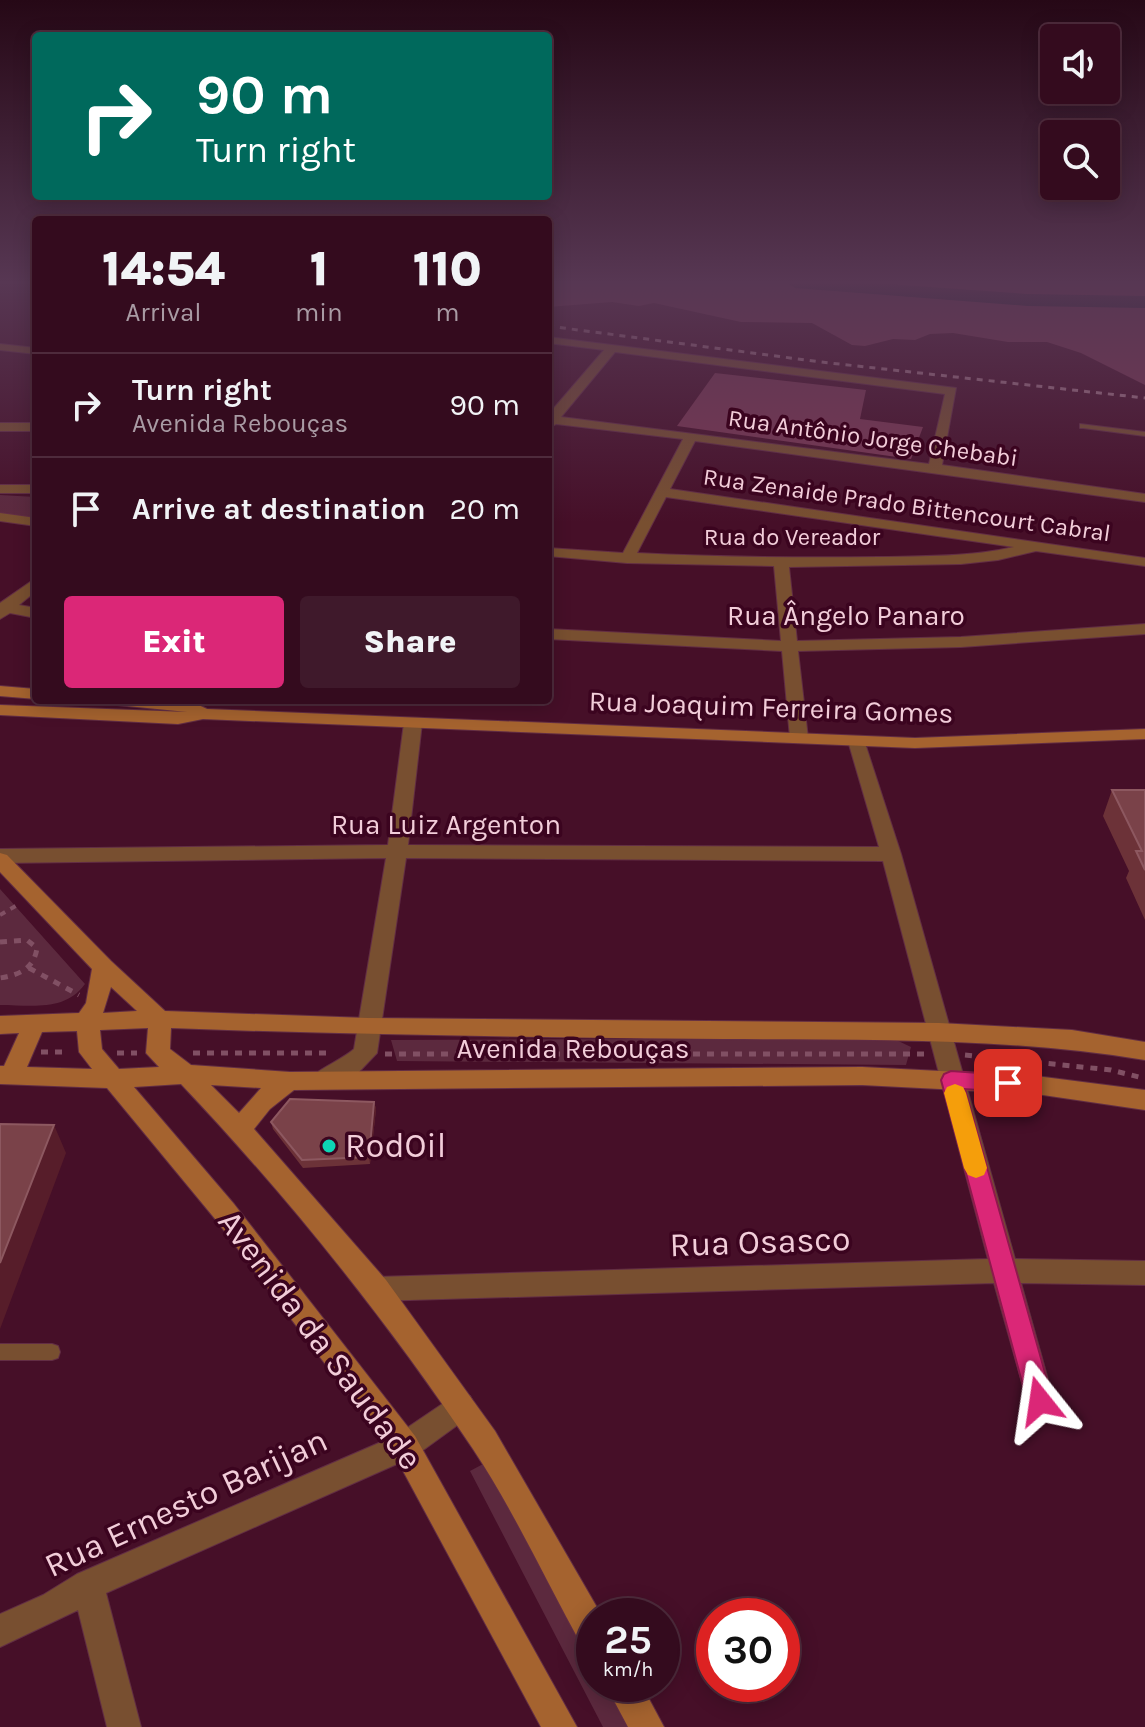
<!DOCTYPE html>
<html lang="en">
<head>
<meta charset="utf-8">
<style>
	:root { --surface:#340b1e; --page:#3f192b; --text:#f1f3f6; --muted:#a99ba4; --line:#4e2b3c; --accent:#db2777 }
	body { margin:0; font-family:Karla,sans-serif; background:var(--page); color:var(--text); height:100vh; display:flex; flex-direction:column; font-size:30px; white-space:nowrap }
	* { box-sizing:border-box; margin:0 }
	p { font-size:26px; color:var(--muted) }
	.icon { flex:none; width:44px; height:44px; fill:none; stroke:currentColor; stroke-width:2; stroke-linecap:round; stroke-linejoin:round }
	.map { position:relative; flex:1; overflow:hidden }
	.panel { position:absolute; left:32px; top:216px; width:520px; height:488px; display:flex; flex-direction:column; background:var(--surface); border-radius:8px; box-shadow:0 4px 20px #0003,0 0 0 2px var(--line) }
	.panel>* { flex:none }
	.hud { position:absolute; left:32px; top:32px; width:520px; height:168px; border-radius:8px; box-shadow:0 4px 20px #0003,0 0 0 2px var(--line); background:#00695c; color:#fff; overflow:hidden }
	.buttons { position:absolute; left:1040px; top:24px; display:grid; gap:16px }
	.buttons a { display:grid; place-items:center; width:80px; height:80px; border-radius:8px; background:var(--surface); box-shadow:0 4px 20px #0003,0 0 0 2px var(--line); font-size:40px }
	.speed { position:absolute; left:576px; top:1598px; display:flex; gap:16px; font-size:40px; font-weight:700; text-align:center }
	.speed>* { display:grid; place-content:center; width:104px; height:104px; border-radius:50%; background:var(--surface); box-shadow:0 4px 20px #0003,0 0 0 2px var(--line); line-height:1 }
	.speed small { font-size:20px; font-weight:400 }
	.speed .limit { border:12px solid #d22; background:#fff; color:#111 }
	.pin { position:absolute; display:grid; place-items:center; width:68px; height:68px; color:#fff; margin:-34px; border-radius:16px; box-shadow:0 4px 12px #0006 }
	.me { position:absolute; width:88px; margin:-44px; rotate:345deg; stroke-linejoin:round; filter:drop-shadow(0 0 6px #0008) }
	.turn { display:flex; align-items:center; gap:28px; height:168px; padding:0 32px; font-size:36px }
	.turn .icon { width:104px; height:104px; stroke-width:2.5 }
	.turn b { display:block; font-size:56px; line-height:68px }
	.eta { display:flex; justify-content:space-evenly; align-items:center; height:136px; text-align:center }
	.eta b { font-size:48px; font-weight:800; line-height:56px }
	.action { display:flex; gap:16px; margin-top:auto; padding:16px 32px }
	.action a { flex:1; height:92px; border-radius:8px; background:var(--accent); color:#fff; font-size:32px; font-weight:800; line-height:92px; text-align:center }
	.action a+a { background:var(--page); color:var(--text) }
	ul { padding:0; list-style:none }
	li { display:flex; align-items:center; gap:24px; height:104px; padding:0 32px; border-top:2px solid var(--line) }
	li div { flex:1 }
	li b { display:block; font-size:30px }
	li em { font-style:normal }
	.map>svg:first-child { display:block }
	.green { fill:#5c293e }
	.forest { fill:#7b3753 }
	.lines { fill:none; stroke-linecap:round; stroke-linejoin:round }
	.river { fill:#011825; fill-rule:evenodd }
	.lane-casing { stroke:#622d44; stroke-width:2 }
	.street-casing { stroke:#622d44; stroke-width:2 }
	.secondary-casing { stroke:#622d44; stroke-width:2 }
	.path-far1 { stroke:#815064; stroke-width:4; stroke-dasharray:6 6; stroke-linecap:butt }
	.path { stroke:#815064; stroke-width:5; stroke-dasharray:7 7; stroke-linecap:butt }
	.lane { fill:#784f30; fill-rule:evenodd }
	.street { fill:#784f30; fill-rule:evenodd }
	.secondary { fill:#a5632f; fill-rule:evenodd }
	.rail { stroke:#a6798b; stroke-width:3; stroke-dasharray:6 6; stroke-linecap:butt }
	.wall { fill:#6c3238 }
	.shaded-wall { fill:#571d2a }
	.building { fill:#7a4249; stroke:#8d5860; stroke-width:2 }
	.route { fill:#db2777; stroke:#8e194d; stroke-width:2 }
	.slow { fill:#f59e0b }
	.poi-dot { fill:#0dd5b5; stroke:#3b041f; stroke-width:3 }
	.labels { text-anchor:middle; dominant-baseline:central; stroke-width:7; stroke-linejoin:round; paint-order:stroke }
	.far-street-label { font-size:24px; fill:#f2cdd9; stroke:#3b041f }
	.street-label { font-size:28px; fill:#f2cdd9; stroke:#3b041f }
	.near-poi-label { font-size:34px; fill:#f2cdd9; stroke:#3b041f; text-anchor:start }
	.near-street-label { font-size:34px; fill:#f2cdd9; stroke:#3b041f }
</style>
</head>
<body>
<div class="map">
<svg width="1145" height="1727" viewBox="0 0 1145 1727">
	<rect width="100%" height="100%" fill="#460f28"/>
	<path class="green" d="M0,495L36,497V520L0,514Z
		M0,889L85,984C65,1012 31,1005 0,1005Z
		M892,1038L911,1047L906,1065L397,1061L391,1040Z
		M485,1463L594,1664V1684H605L628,1727H603L470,1471Z"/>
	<path class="forest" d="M548,282H1145V385L1081,353L1047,342H1008L953,333L930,334L915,340L893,339L865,346L852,345L812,323L741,322L654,303L639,306L612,302L548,307Z
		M715,373L866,390L860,419L923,427L911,459L677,426Z"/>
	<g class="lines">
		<path class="river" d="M786,282H861L1028,294L1145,296V308L1028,306L795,288Z"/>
		<defs>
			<path id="lane" d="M1080,424L1145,432V436L1083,428H1080Z
				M0,1344H52L58,1346L60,1352L58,1358L52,1360H0Z"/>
			<path id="street" d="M548,337L956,388L942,465L1145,494V502L695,441L670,489L1145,558V566L1036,551L998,560L961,564L789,567L797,641L961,637L1145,624V634L961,647L798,651L808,738L799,743L790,738L782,651L548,639V629L781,641L774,566L627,563L548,556V548L623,553L683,439L556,424L548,429V415L604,350L548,343ZM615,352L945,394L929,464L561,417ZM666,497L1014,547C970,557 924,556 879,557C798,558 718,557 637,553Z
				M0,344L36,348V354L0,350Z
				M0,423H36V431H0Z
				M0,485H36V493H0Z
				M0,513L36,518V526L0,521Z
				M36,578V591L19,605L36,608V618L10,613L0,619V603Z
				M413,718L422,723L408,845L879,847L848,741L857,736L863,737L901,854L1015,1259L1145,1261V1285L1021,1283L1054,1401L1050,1411L1040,1415L1030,1411L994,1283L376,1301L366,1298L362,1289L366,1280L376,1277L988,1259L883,861L406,858L377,1053L357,1074L322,1089L314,1087L310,1080C315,1070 342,1060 354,1049L386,858L0,863V849L388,845L404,723Z
				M460,1392L470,1396L475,1406L470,1416L415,1456L106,1593L141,1727H107L78,1610L0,1647V1614L43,1595L77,1574L395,1436Z"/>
			<path id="secondary" d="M0,686L36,689V699L0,696Z
				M108,700H188L207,709L915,738L1145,729V739L915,748L203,719L178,724L0,715V705L187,712L117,705Z
				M0,853L7,855L111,961L165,1011L368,1018L939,1023L1072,1030L1145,1042V1060C1005,1037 863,1040 722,1039C538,1037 355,1035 171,1028L170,1049L191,1065L290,1072L862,1067L1036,1076L1145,1090V1110L1036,1094L862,1085L294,1090L270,1109L254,1129L386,1280L495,1431L602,1616H594V1650L582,1646C546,1581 514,1511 473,1449C386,1319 288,1197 181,1084L134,1087L234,1204L415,1436L577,1727H541L395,1456L216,1220L107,1088L0,1084V1066H4L19,1033L0,1034V1016L79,1013L86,1003L92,969L0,872ZM111,987L137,1011L103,1013ZM148,1028L146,1053L159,1067L119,1069L102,1049L100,1030ZM77,1031L79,1052L92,1069L27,1067L42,1032ZM211,1085L261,1088L239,1113Z
				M605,1684H641L664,1727H628Z"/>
		</defs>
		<use href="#lane" class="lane-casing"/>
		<use href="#street" class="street-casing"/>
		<use href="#secondary" class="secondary-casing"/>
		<path class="path-far1" d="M0,915L19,904"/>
		<path class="path" d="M0,942L27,940L37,948C34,969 19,975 0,978
			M29,968L79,995
			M41,1052H69
			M117,1053H137
			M193,1053H329
			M385,1054H924
			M965,1055L1111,1070L1143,1078"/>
		<use href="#lane" class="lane"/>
		<use href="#street" class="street"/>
		<use href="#secondary" class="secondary"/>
		<path class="rail" d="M548,326L821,362L1145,398"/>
	</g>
	<path class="wall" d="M1112,790H1145V920L1126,878L1129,871L1103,816Z
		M374,1102L376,1109L370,1164L303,1168L273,1129L271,1122Z"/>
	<path class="shaded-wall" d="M374,1102L376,1109L370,1164L369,1157Z
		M54,1125L66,1153L0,1329V1263Z"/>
	<path class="building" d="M1112,790H1145V870L1136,851H1142Z
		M290,1099L374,1102L369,1157L302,1160L271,1122Z
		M0,1124L54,1125L0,1263Z"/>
	<linearGradient id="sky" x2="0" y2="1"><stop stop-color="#260816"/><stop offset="0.54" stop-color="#573753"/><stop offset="1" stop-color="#573753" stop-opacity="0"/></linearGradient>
	<rect width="1145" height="523" fill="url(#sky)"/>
	<path class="route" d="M951,1071L1008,1075L1016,1077L1019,1083L1016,1089L1008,1092L965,1089L1053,1401L1049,1410L1040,1414L1031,1410L1027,1401L941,1080L944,1074Z"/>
	<path class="slow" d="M955,1084L963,1087L966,1093L987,1168L984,1175L976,1178L968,1175L964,1168L944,1093L947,1087Z"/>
	<circle class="poi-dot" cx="329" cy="1146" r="8"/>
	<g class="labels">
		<g class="far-street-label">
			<text transform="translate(873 438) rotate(8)">Rua Antônio Jorge Chebabi</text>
			<text transform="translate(907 505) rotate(8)">Rua Zenaide Prado Bittencourt Cabral</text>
			<text x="792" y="537">Rua do Vereador</text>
		</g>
		<g class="street-label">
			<text x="846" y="615">Rua Ângelo Panaro</text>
			<text transform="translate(771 707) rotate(2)">Rua Joaquim Ferreira Gomes</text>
			<text x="446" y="824">Rua Luiz Argenton</text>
			<text x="573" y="1048">Avenida Rebouças</text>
		</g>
		<g class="near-poi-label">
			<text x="345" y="1146">RodOil</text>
		</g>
		<g class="near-street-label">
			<text transform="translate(760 1242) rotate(-2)">Rua Osasco</text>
			<text transform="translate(320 1340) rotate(53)">Avenida da Saudade</text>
			<text transform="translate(186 1503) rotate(-25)">Rua Ernesto Barijan</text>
		</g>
	</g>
</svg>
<div class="buttons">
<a><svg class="icon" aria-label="sound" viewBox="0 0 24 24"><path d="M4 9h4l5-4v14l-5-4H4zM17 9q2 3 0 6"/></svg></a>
<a><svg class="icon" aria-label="search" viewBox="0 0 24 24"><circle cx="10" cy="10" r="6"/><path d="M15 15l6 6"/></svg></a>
</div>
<div class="speed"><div>25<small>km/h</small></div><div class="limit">30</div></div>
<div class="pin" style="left:1008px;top:1083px;background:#d93025"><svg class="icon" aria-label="arrive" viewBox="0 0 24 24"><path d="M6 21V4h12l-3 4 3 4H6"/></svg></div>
<svg class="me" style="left:1040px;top:1401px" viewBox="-20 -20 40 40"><path d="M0-17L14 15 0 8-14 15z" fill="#db2777" stroke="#fff" stroke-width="4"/></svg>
<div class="hud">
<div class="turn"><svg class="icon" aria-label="right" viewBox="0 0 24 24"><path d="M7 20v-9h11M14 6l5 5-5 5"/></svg><div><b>90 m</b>Turn right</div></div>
</div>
<section class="panel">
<div class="eta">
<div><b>14:54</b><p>Arrival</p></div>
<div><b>1</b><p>min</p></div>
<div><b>110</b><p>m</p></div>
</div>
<ul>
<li><svg class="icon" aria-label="right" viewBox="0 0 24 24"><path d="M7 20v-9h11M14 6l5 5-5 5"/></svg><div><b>Turn right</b><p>Avenida Rebouças</p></div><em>90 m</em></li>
<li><svg class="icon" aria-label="arrive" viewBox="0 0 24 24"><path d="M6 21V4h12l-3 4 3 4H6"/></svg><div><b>Arrive at destination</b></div><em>20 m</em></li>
</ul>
<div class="action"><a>Exit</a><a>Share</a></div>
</section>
</div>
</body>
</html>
